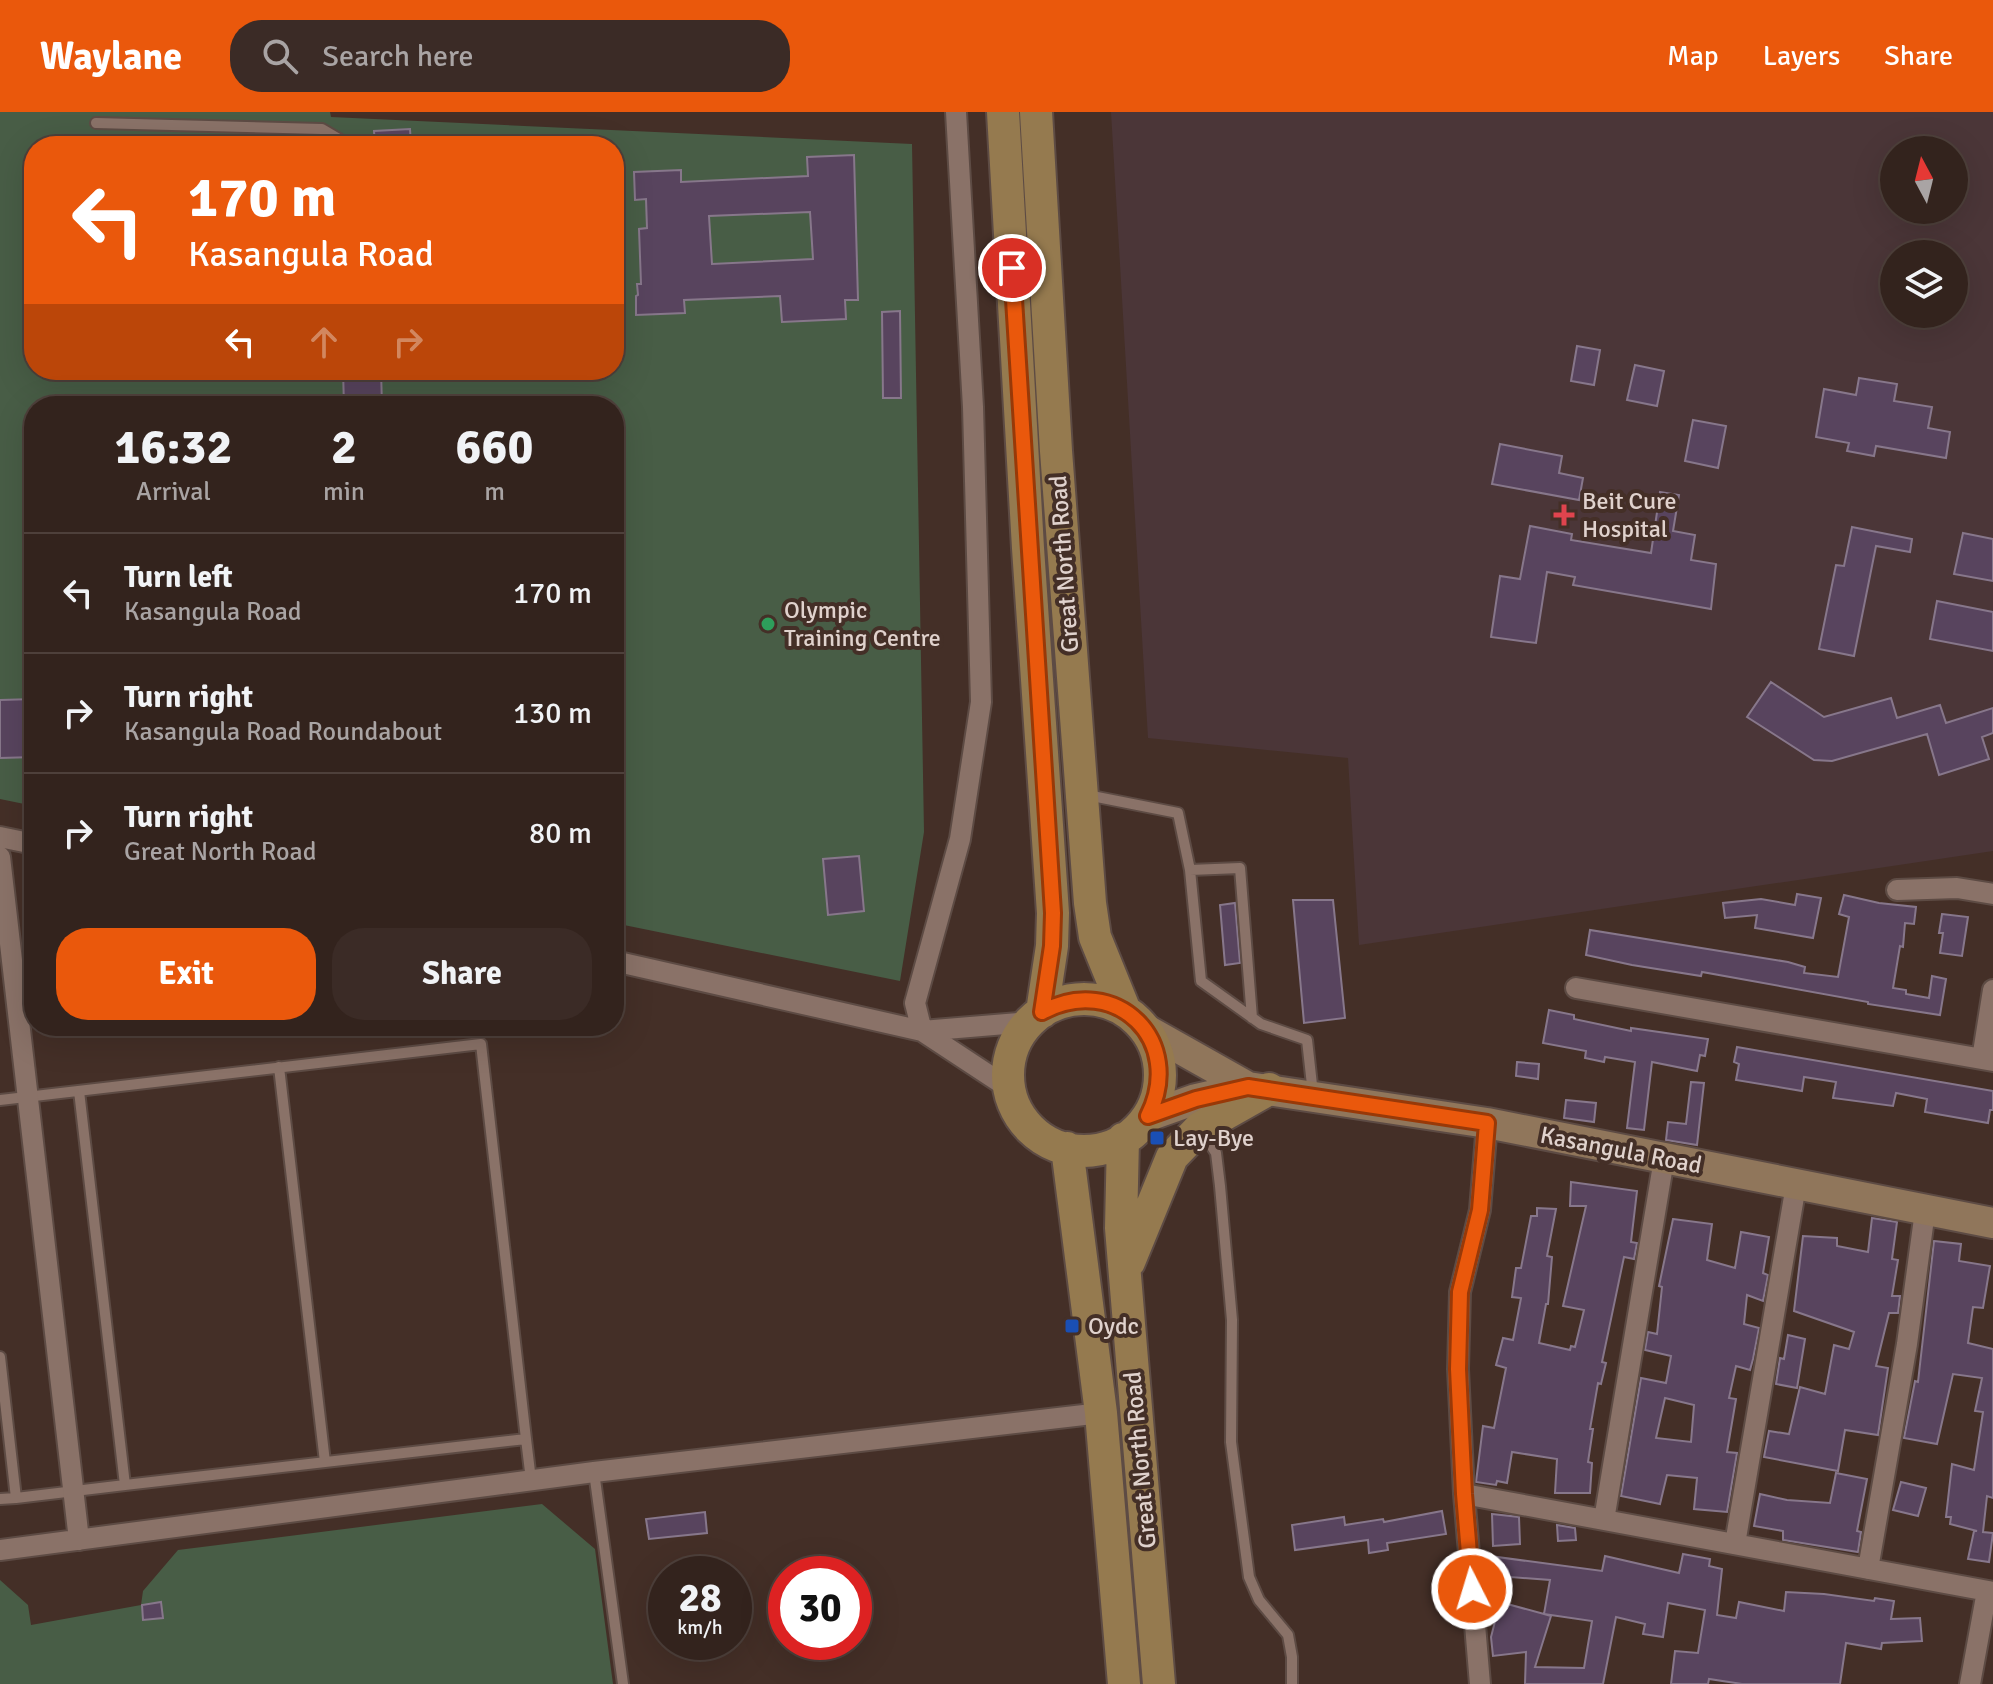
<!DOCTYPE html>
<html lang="en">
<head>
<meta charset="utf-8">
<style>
	:root { --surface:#33231d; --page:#3b2b26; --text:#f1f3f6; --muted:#a9a4a4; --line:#4e403b; --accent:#ea580c }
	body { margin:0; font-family:Signika,sans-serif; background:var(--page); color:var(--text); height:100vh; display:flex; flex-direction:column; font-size:30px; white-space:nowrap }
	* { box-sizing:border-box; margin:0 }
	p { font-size:26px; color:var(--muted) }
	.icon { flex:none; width:44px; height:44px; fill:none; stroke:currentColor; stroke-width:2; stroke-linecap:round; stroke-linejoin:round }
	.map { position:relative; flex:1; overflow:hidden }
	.side { position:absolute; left:24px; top:284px; width:600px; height:640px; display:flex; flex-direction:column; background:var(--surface); border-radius:32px; box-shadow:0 8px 32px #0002,0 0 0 2px var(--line) }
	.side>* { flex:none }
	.banner { position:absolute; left:24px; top:24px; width:600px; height:244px; border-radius:32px; box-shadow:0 8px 32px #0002,0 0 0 2px var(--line); background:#ea580c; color:#fff; overflow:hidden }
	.needle { width:52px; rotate:353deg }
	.controls { position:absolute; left:1880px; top:24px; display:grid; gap:16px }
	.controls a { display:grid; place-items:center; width:88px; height:88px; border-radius:50%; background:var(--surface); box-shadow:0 8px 32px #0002,0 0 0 2px var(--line); font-size:40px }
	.speed { position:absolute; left:648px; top:1444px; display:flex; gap:16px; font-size:40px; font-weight:700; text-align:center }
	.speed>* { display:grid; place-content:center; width:104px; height:104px; border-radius:50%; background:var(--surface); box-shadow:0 8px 32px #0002,0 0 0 2px var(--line); line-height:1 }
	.speed small { font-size:20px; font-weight:400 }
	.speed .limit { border:12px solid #d22; background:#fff; color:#111 }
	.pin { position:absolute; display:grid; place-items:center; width:68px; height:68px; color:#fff; margin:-34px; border:4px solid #fff; border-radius:50%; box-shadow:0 2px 8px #0007 }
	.me { position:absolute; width:88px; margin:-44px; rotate:355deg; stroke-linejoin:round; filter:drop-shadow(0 0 6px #0008) }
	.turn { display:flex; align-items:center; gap:28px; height:168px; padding:0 32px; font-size:36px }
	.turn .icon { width:104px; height:104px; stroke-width:2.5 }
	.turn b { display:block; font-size:56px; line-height:68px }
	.lanes { display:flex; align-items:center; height:76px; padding:0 32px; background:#0003; justify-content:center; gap:40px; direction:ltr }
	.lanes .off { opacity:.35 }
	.eta { display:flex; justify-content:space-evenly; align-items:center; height:136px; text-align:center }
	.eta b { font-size:48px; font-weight:800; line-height:56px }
	.cta { display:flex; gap:16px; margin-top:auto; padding:16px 32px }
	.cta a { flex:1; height:92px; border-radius:32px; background:var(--accent); color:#fff; font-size:32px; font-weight:800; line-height:92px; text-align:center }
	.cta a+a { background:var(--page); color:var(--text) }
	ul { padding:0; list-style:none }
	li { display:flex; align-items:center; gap:24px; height:120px; padding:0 32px; border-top:2px solid var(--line) }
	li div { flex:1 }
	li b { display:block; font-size:30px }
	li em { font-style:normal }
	header { display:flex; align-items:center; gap:48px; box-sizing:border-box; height:112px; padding:0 40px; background:var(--accent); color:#fff }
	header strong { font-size:38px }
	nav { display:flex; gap:44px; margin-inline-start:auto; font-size:28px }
	.search { width:560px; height:72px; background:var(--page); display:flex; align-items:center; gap:20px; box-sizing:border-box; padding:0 28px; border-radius:32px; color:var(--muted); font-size:30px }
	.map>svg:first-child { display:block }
	.medical { fill:#4b3638; fill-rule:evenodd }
	.green { fill:#485d46; fill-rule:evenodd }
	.building { fill:#58445e; stroke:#87778b; stroke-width:2; fill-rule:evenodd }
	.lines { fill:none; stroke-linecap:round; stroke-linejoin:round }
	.lane-casing { stroke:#5d4b44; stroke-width:14 }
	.street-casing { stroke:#5d4b44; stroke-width:24 }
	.secondary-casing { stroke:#5d4b44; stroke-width:34 }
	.primary-casing { stroke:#5d4b44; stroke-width:36 }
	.lane { stroke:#8a7268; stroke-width:10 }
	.street { stroke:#8a7268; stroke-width:20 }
	.secondary { stroke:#90765b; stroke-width:30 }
	.primary { stroke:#957a4f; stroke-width:32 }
	.route-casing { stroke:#983908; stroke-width:20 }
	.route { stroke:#ea580c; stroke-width:14 }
	.health-dot { fill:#e0444e; stroke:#442f27; stroke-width:3 }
	.leisure-dot { fill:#2e9e5b; stroke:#442f27; stroke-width:3 }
	.transit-dot { fill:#1a4fb4; stroke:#442f27; stroke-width:3 }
	.labels { text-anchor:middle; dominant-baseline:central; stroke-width:8; stroke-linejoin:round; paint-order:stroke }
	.poi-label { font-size:24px; fill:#e0d2cd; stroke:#442f27; text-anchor:start }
	.street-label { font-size:24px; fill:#e0d2cd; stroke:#442f27 }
</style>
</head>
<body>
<header>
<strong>Waylane</strong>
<div class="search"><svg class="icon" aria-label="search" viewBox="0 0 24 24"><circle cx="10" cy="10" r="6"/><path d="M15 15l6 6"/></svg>Search here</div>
<nav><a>Map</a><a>Layers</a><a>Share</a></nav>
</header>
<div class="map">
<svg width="1993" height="1572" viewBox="0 0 1993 1572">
	<rect width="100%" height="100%" fill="#442f27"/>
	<path class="medical" d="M1111,0H1993V739L1359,833L1348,646L1148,626ZM1894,38H1954V98H1894ZM1894,142H1954V202H1894Z"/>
	<path class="green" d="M0,0H330L331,5L912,32L924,720L900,869L614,811V294H34V694L0,687ZM34,34H614V258H34Z
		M542,1392L595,1437L613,1572H0V1468L28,1493L31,1513L141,1493L143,1479L178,1438Z"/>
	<path class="building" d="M410,17L411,33L375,34L374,19Z
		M854,43L858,188H845L846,207L782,210L780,184L684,188L685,201L636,203V184L638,183L637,172H641L639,117L647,116L646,87L635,88L634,60L681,58V70L808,64L807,45ZM810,100L813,147L712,152L709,104Z
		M900,199L901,286H883L882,200Z
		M1577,234L1600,238L1594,273L1571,269Z
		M1635,253L1664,259L1657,294L1627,288Z
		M343,258H381L382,294H344Z
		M1859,266L1897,272L1894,289L1932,295L1928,316L1950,320L1946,346L1876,334L1874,344L1847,339L1849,331L1816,325L1824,277L1856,283Z
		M1693,308L1726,314L1718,356L1685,349Z
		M1500,332L1562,344L1559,361L1583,366L1579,388L1492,372Z
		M1660,380L1679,383L1673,419L1695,423L1691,448L1716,452L1711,497L1573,473L1575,465L1547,460L1536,531L1491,525L1500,464L1520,467L1530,414L1572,422L1571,428L1651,441Z
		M1852,415L1912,427L1910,440L1876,434L1854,544L1819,537L1836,453L1844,454Z
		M1963,421L1993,427V469L1954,462Z
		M1937,489L1993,500V539L1930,527Z
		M1771,570L1824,605L1891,586L1897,606L1940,593L1946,611L1993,596V621L1982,625L1989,647L1939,663L1927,622L1832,649L1814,648L1747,605Z
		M34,587V645L0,646V588Z
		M859,744L864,799L828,803L823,747Z
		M1797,782L1821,786L1813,826L1755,816L1757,803L1725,806L1723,791L1761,787L1795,793Z
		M1844,783L1879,791L1916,795L1914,812L1905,811L1903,835L1900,834L1893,876L1906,878V882L1929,886L1932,864L1946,867L1940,903L1868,892V890L1702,860L1701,864L1632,853L1586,843L1590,818L1788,850L1805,855L1804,861L1838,865L1849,805L1839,802Z
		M1293,788H1333L1345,906L1304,911Z
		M1235,791L1240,851L1225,853L1220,793Z
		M1942,802L1968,805L1962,844L1940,841L1943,821H1939Z
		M1549,898L1574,903V907L1631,919V916L1708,927L1705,944L1700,943L1697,959L1652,950L1644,1018L1627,1016L1635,950L1605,945L1604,950L1585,946L1586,939L1543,931Z
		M1737,935L1993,979V998H1990L1988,1011L1925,1000L1927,987L1896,981L1893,994L1833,986L1836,970L1804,965L1802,979L1736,968L1739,952L1734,950Z
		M1517,950L1539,952L1538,967L1516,964Z
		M1691,970L1704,971L1697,1033L1666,1028L1668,1010L1686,1012Z
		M1566,988L1596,991L1594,1010L1564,1006Z
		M1571,1070L1637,1079L1631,1130L1637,1131L1634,1147L1624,1145L1602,1250L1606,1251L1601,1272L1598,1271L1590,1317H1593L1588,1350L1592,1351L1590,1381H1555L1557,1347L1512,1340L1507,1371L1497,1369L1496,1373L1476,1370L1483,1314L1494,1316L1506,1256L1496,1253L1503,1226L1513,1228L1521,1186L1512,1185L1516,1156H1521L1531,1104H1537V1096L1556,1097L1547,1144L1552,1145L1548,1192H1546L1539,1231L1570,1238L1571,1234L1575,1235L1584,1198L1563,1194L1586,1094H1570Z
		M1872,1106L1897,1110L1892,1147L1898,1148L1892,1184H1900L1898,1201H1889L1876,1254L1888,1256L1878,1323L1845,1318L1838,1359L1764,1345L1769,1319L1789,1322L1800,1275L1825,1282L1834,1233L1849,1237L1854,1220L1794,1199L1803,1124L1837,1126V1134L1868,1140Z
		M1673,1107L1712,1112L1707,1148L1735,1156L1741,1120L1769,1125L1763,1161L1768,1163L1763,1189L1747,1183L1744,1212L1759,1216L1753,1247L1750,1258L1736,1254L1729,1286L1736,1287L1727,1340L1737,1341L1727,1400L1694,1397L1697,1366L1667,1363L1660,1392L1621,1384L1641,1266L1666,1271L1671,1244L1645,1238L1648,1220L1657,1222L1662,1175L1659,1174ZM1665,1286L1694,1293L1691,1330L1656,1326Z
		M1934,1129L1961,1132L1959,1149L1990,1154L1983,1196L1973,1195L1968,1231L1993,1237V1386L1987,1384L1983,1420L1993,1421L1989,1450L1968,1447L1974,1419H1977L1950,1412L1951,1405H1946L1952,1352L1974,1358L1983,1300L1975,1299L1982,1266L1953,1262L1937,1332L1904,1326L1915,1269L1918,1270Z
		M1788,1223L1805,1227L1797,1276L1776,1272L1780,1246L1784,1247Z
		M1836,1361L1867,1367L1857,1419L1861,1420L1858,1440L1783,1428V1419L1754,1414L1760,1382L1787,1388L1830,1391Z
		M1901,1370L1926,1376L1918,1404L1893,1398Z
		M1442,1399L1446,1422L1387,1431L1388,1438L1369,1441L1368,1428L1295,1438L1292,1413L1344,1405L1345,1413L1383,1407L1384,1410Z
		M705,1400L707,1421L649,1427L646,1407Z
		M1492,1402L1519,1405L1520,1432L1493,1434Z
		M1557,1413L1575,1416L1576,1428L1558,1429Z
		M1683,1442L1710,1447L1709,1454L1722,1457L1717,1503L1736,1506L1739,1490L1784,1499L1786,1480L1824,1482L1874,1489L1875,1486L1894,1489L1891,1507L1920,1506L1922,1529L1882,1531L1881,1537L1846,1531L1840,1572H1742L1709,1567L1708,1572H1671L1675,1539L1698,1541L1705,1498L1668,1491L1663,1525L1643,1522L1645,1512L1616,1505L1603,1572H1525L1526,1540L1493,1544L1491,1525L1500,1490L1544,1502L1550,1468L1511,1465V1474L1496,1473L1497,1462L1484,1461L1482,1443L1602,1459L1605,1444L1679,1461ZM1544,1502L1592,1509L1584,1556L1535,1555L1551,1504Z
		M161,1490L163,1506L143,1508L142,1493Z"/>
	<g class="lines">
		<defs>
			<path id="lane" d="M96,11L322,17L351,34
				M1087,683L1178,701L1190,758L1201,869L1261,912L1307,928L1313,982
				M1190,758L1240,756L1252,906
				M279,955L325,1350
				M0,988L481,932L526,1327L125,1373L79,979
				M1203,1021L1216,1041L1220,1074L1232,1208L1231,1330L1249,1465L1259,1488L1288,1523L1292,1545V1572
				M0,1245L16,1386L0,1387
				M526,1327L531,1368
				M594,1360L623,1572
				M16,1386L125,1373"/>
			<path id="street" d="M956,0L973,295L981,590L960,727L915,891L922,919L1010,977
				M0,725L34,732
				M0,745L79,1428
				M1897,778L1957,776L1993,782
				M614,849L922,919L1030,910
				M1576,876L1993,949
				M1982,947L1993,878
				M1464,1382L1993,1480
				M1604,1408L1664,1047
				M1735,1432L1796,1073
				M0,1438L594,1360L1101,1301
				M1868,1457L1907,1232L1925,1099
				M1480,1572L1464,1382L1458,1257L1460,1180L1480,1098L1487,1011
				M1970,1572L1987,1479"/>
			<path id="secondary" d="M1145,917L1248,975
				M1148,1004L1196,987L1248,975L1487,1011L1993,1111"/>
			<path id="primary" d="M1003,0L1028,436L1053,801L1052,834L1042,900
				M1036,0L1056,339L1090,791L1095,825L1125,899
				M1008 963a76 76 0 1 1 152 0a76 76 0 1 1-152 0Z
				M1123,1027L1121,1116L1159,1572
				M1067,1036L1101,1301L1124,1572
				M1129,1150L1172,1045L1200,1016L1269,977"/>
		</defs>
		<use href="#lane" class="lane-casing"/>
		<use href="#street" class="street-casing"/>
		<use href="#secondary" class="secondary-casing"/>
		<use href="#primary" class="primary-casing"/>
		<use href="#lane" class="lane"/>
		<use href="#street" class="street"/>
		<use href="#secondary" class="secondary"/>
		<use href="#primary" class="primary"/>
	</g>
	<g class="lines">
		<defs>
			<path id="route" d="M1012,156L1053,801L1052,834L1042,900C1116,860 1186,929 1148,1004L1196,987L1248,975L1487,1011L1480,1098L1460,1180L1458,1257L1464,1382L1472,1477"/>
		</defs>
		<use href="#route" class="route-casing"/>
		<use href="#route" class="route"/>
	</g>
	<path class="health-dot" d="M1560 391h8v8h8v8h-8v8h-8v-8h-8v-8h8z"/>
	<circle class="leisure-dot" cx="768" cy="512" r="8"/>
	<g class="transit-dot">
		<rect x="1149" y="1018" width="16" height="16" rx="4"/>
		<rect x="1064" y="1206" width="16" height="16" rx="4"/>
	</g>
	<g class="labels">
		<g class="poi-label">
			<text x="1582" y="389">Beit Cure<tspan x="1582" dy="28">Hospital</tspan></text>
			<text x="784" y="498">Olympic<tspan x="784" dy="28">Training Centre</tspan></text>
			<text x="1173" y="1026">Lay-Bye</text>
			<text x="1088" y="1214">Oydc</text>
		</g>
		<g class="street-label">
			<text transform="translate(1064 452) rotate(-94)">Great North Road</text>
			<text transform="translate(1621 1038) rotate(11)">Kasangula Road</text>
			<text transform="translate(1140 1348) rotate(-95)">Great North Road</text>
		</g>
	</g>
</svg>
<div class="controls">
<a><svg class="needle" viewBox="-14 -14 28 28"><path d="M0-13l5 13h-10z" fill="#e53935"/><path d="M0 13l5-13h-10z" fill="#a9a4a4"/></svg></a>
<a><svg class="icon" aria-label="layers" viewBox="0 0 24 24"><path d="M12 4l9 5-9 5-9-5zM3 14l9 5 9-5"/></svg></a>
</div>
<div class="speed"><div>28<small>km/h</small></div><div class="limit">30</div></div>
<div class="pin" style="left:1012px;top:156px;background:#d93025"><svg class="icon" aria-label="arrive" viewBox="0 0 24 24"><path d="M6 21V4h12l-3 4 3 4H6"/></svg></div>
<svg class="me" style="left:1472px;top:1477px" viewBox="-20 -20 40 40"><circle r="17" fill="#ea580c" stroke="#fff" stroke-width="3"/><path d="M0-11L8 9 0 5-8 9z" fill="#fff"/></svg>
<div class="banner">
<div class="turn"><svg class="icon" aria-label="left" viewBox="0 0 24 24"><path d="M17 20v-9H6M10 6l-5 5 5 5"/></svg><div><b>170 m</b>Kasangula Road</div></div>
<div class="lanes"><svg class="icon" aria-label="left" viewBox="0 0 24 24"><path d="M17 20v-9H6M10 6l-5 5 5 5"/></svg><svg class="icon off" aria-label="ahead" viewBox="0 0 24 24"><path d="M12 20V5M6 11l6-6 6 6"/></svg><svg class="icon off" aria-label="right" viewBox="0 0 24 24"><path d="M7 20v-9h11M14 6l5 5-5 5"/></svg></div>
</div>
<section class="side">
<div class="eta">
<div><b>16:32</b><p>Arrival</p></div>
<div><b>2</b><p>min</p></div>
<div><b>660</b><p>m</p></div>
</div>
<ul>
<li><svg class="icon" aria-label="left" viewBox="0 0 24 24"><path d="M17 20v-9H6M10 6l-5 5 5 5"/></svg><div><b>Turn left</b><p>Kasangula Road</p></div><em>170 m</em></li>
<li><svg class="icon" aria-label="right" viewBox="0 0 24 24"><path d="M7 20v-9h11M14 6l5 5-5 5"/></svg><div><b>Turn right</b><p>Kasangula Road Roundabout</p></div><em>130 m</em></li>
<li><svg class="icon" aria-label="right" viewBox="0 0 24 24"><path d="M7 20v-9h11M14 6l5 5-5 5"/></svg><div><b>Turn right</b><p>Great North Road</p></div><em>80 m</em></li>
</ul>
<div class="cta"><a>Exit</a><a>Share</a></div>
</section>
</div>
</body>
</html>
